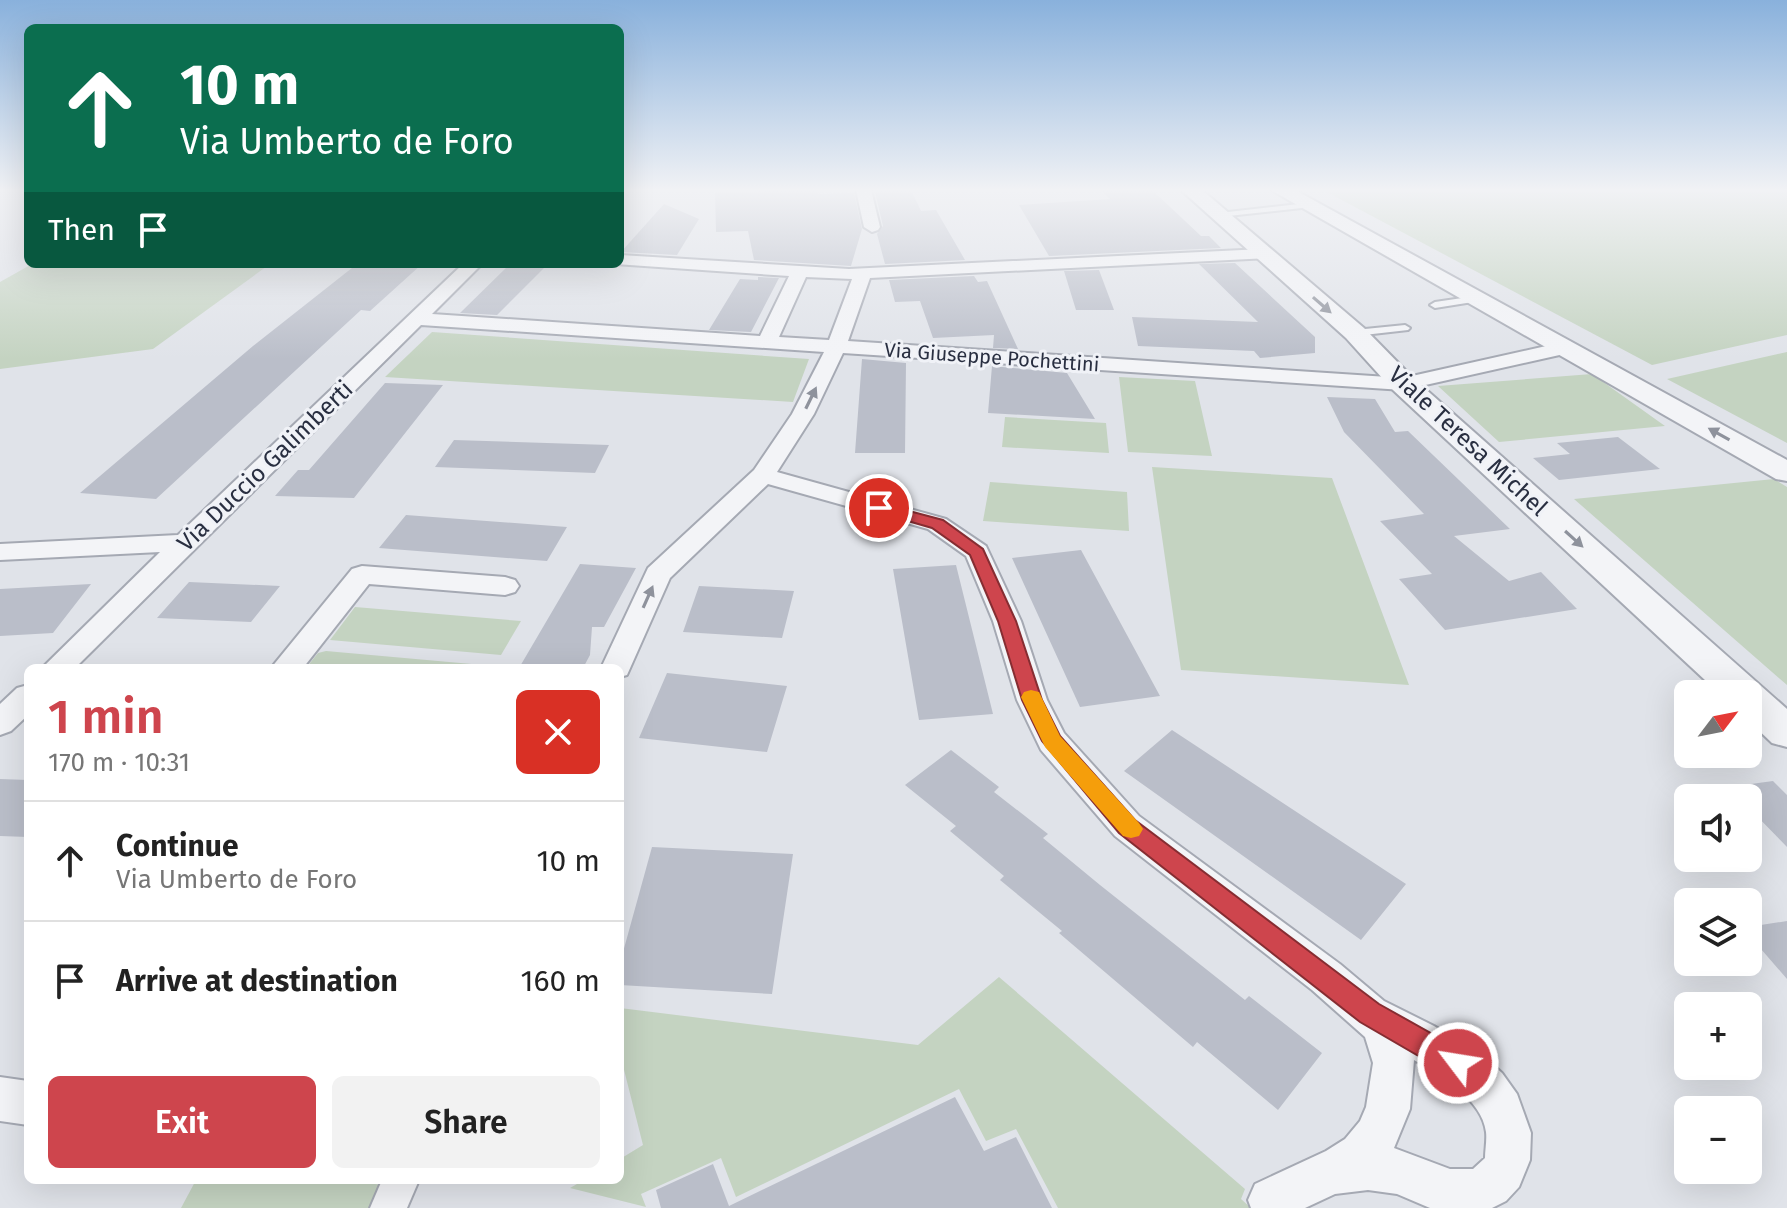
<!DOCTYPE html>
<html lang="en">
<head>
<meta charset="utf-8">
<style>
	:root { --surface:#fff; --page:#f2f2f2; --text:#222; --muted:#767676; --line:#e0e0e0; --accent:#ce454d }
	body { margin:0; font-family:"Fira Sans",sans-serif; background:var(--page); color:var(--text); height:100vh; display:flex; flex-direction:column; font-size:30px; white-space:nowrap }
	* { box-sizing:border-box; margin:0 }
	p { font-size:26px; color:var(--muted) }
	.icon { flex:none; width:44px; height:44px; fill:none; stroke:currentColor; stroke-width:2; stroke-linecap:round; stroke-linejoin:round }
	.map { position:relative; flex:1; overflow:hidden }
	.side { position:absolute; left:24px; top:664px; width:600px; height:520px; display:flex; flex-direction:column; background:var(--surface); border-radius:12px; box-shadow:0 8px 32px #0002 }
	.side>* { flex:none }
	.hud { position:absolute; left:24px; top:24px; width:600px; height:244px; border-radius:12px; box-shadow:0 8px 32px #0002; background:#0b6e4f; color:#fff; overflow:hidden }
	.needle { width:52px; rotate:58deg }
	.tools { position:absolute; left:1674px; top:680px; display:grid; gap:16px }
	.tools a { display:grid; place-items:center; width:88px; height:88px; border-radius:12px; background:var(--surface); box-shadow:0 8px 32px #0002; font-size:40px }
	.pin { position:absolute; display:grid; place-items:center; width:68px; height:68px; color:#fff; margin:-34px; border:4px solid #fff; border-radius:50%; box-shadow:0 2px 8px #0007 }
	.me { position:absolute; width:88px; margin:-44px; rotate:301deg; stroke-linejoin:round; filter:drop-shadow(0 0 6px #0008) }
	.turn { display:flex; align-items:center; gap:28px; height:168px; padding:0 24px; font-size:36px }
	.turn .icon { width:104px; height:104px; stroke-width:2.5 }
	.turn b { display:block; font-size:56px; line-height:68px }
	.then { display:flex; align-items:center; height:76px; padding:0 24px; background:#0003; gap:16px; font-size:30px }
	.round { display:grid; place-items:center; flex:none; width:84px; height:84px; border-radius:12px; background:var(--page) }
	.head { display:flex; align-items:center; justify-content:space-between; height:136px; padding:0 24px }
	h1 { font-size:48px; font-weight:600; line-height:60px; color:var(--accent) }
	.action { display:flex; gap:16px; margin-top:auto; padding:16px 24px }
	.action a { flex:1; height:92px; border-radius:12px; background:var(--accent); color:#fff; font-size:32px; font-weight:600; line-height:92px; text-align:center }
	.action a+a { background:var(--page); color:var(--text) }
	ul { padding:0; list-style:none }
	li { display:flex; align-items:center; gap:24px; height:120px; padding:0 24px; border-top:2px solid var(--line) }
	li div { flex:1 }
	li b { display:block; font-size:30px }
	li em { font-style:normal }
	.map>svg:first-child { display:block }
	.green { fill:#c4d3c1 }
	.building { fill:#babec9 }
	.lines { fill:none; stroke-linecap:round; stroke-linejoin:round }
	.service-casing { stroke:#a5a9b3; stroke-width:4 }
	.pedestrian-casing { stroke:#a5a9b3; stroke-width:4 }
	.minor-casing { stroke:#a5a9b3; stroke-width:4 }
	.tertiary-casing { stroke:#a5a9b3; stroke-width:4 }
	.service { fill:#f3f4f7; fill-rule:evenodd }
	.pedestrian { fill:#f3f4f7; fill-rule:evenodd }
	.minor { fill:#f3f4f7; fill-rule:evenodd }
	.tertiary { fill:#f3f4f7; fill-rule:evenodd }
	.oneway { fill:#8e929c }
	.route { fill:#ce454d; stroke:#862d32; stroke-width:2 }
	.slow { fill:#f59e0b }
	.labels { text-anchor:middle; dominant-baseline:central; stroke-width:6; stroke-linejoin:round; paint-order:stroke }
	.far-street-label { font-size:20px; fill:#292f41; stroke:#f0f2f7 }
	.street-label { font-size:24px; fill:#292f41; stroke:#f0f2f7 }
</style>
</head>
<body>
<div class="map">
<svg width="1787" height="1208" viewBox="0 0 1787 1208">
	<rect width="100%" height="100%" fill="#e0e3e9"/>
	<path class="green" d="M1323,190H1787V335L1652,365Z
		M32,264H270L153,349L0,369V282Z
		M432,332L809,359L793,402L385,377Z
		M1787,352V443L1667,379Z
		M1592,374L1665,426L1499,442L1438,386Z
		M1119,377L1195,381L1212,456L1128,452Z
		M1005,417L1106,423L1109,453L1002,447Z
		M1152,467L1332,478L1409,685L1181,670Z
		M1774,479L1787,487V685L1574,499Z
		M990,482L1127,492L1129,531L983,521Z
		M355,607L521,621L501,655L330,640Z
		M326,651L494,666L306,668L318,653Z
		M999,977L1245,1189L1241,1199L1251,1208H1058L1016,1129L986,1141L959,1089L736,1197L721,1158L641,1194L646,1207L570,1188L584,1180H620V1159L643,1145L620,1054V1008L918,1045Z
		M196,1180H334L385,1185L374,1208H181Z"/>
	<path class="building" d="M817,190L818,194L854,193L862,229L851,266L754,260L748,231L716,232L715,192Z
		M881,190H911L921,211L936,210L965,260L885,264L877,234L883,226L875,192Z
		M1101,190H1152L1201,236H1209L1221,248L1049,256L1019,205L1110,199Z
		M664,204L699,219L677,255L621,252Z
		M1235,263L1315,337V353L1260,358L1254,351L1138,346L1132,317L1258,322L1199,264Z
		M357,264H422L370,311L361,310L156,499L80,493L253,346Z
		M509,265L545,267L497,315L460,313Z
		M1099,270L1114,310H1076L1064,271Z
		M974,276L978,282L987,281L1018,349L993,348L994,335L933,338L920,301L895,302L889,280Z
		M758,277L779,278L751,332L709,330L740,279L758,280Z
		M862,359L906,363L905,453H855Z
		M992,366L1067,373L1095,419L988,413Z
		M385,383L443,385L354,498L275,496L298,470H309Z
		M1327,397L1375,399L1395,432L1408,431L1510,529L1454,536L1509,581L1541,572L1577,609L1445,630L1399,579L1432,574L1380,521L1424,514L1344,432Z
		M1618,437L1660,469L1559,480L1533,458L1570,454L1557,443Z
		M454,440L609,445L595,473L435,467Z
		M406,515L567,527L547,561L379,548Z
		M1081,550L1160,696L1080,707L1012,558Z
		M580,564L636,568L604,627H592L590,655L583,668H519Z
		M956,565L993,714L919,720L893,569Z
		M189,582L280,586L251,622L157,618Z
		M91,584L53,633L0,636V589Z
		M699,586L794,591L782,638L683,632Z
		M667,673L787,686L767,752L639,738Z
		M1172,730L1406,884L1361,940L1124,771Z
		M951,750L999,787L994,792L1048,834L1043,838L1100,885L1245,1000L1249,996L1322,1053L1278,1110L1197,1042L1193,1047L1059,933L1062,931L1000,880L1004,876L950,831L956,826L905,785Z
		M0,779L28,780V837L0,836Z
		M1773,781L1787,795V847L1748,807V798H1740L1729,787Z
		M652,847L793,854L772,994L620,985V963Z
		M1787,921V979L1748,934V927Z
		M955,1097L984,1151L1016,1137L1052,1208H661L656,1190L713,1164L729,1206Z"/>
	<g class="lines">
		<defs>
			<path id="service" d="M1308,203L1312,205L1311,207L1219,217L1215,215L1219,213Z
				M1476,296L1481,299L1479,301L1435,308L1430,305L1435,302Z
				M1405,325L1410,328L1408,330L1355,336L1350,333L1355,330Z"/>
			<path id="pedestrian" d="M382,1180H419L407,1208H370Z"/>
			<path id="minor" d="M856,190H871L880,227L878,230L872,232L864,227Z
				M1263,249L1269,250L1272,254L1269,258L870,278L848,341L1403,378L1564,342L1574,348L1564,354L1403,390L843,353L814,414L777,472L946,519L986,546L1021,621L1047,700L1064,733L1139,816L1340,964L1384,1001L1434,1026L1482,1055L1502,1073L1517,1094L1531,1133L1530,1160L1519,1187L1506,1201L1492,1208H1430L1397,1194L1368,1190L1335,1194L1305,1208H1251L1248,1200L1255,1184L1326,1151L1345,1139L1360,1121L1366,1107L1373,1063L1365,1037L1312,990L1115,836L1041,750L1017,700L993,621L966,556L928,529L768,484L670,578L627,675L620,677V668H601L648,568L754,470L792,414L824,352L421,325L75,668H42L160,552L0,560V544L178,535L463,264H482L432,314L760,336L789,276L615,264H620V255L849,269ZM806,277L852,279L829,340L779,337ZM1414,1060C1440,1075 1482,1099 1486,1132C1487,1140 1485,1150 1485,1158L1473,1169H1450L1394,1148L1410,1109Z
				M362,566L505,577L515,580L519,586L515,592L505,595L369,584L303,668H271L352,569Z
				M28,685V715L11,731L0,735V704L17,688Z
				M0,1077L28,1081V1125L0,1121Z"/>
			<path id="tertiary" d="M1181,190H1202L1364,328L1413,378L1787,709V747L1772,743L1748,720V694H1720L1393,390L1346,338Z
				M1271,190H1295L1787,460V481L1776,479Z"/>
		</defs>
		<use href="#service" class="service-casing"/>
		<use href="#pedestrian" class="pedestrian-casing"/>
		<use href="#minor" class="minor-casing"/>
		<use href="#tertiary" class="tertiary-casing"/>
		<use href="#service" class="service"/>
		<use href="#pedestrian" class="pedestrian"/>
		<use href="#minor" class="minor"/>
		<use href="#tertiary" class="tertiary"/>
	</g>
	<defs><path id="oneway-solid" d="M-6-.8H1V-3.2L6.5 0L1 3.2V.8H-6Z" transform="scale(2)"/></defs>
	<g class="oneway">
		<use href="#oneway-solid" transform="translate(1322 305) rotate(41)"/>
		<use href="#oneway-solid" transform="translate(811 398) rotate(-64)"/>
		<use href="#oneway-solid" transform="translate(1719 434) rotate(-151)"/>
		<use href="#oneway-solid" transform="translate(1574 539) rotate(42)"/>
		<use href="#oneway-solid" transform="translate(648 597) rotate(-66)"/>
	</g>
	<linearGradient id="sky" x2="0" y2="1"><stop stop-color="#89b1dc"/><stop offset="0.53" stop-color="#f1f2f5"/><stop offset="1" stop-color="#f1f2f5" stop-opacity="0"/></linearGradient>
	<rect width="1787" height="359" fill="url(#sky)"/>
	<path class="route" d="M879,503L943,520L983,549L1016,621L1042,700L1060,736L1135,820L1379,1004L1468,1054L1472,1063L1468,1073L1458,1077L1448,1073L1360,1022L1119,833L1042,741L1022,700L998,621L970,555L932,528L873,511V504Z"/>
	<path class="slow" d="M1031,690L1039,692L1060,736L1139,823L1143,829L1139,836L1131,838L1123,836L1045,747L1021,697L1024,692Z"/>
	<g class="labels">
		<g class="far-street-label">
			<text transform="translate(992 357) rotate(4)">Via Giuseppe Pochettini</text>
		</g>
		<g class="street-label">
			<text transform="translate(1468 441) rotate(43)">Viale Teresa Michel</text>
			<text transform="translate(265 466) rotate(-44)">Via Duccio Galimberti</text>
		</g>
	</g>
</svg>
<div class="tools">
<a><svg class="needle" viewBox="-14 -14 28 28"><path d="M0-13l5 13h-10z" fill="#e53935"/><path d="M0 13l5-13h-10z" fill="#767676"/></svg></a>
<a><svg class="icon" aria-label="sound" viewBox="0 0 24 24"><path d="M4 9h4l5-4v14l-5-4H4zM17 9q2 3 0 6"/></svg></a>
<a><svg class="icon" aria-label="layers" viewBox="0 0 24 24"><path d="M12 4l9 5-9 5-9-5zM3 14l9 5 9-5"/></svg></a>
<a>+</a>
<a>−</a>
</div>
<div class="pin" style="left:879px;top:508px;background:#d93025"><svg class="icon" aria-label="arrive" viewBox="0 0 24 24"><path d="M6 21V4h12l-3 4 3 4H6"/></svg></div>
<svg class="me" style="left:1458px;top:1063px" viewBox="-20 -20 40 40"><circle r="17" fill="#ce454d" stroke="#fff" stroke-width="3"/><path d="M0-11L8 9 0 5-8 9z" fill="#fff"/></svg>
<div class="hud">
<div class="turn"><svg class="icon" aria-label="ahead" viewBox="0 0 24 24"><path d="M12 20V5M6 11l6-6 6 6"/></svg><div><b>10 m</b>Via Umberto de Foro</div></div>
<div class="then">Then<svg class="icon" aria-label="arrive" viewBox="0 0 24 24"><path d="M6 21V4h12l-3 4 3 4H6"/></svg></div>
</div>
<section class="side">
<div class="head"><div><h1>1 min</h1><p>170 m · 10:31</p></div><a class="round" style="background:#d93025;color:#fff"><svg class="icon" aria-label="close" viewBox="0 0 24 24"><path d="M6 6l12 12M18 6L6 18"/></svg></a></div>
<ul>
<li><svg class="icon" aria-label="ahead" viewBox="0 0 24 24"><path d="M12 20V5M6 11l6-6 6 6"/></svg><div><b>Continue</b><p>Via Umberto de Foro</p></div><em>10 m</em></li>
<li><svg class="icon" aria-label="arrive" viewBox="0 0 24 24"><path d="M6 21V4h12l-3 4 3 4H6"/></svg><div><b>Arrive at destination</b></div><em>160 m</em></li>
</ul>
<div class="action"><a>Exit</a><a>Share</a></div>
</section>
</div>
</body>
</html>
